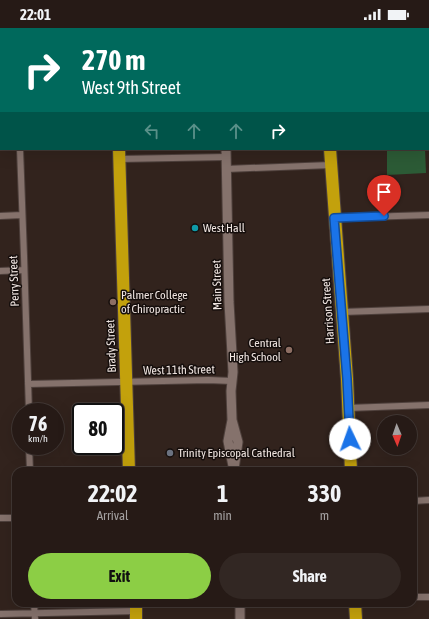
<!DOCTYPE html>
<html lang="en">
<head>
<meta charset="utf-8">
<style>
	:root { --surface:#261a16; --page:#322723; --text:#f1f3f6; --muted:#a4a1a1; --line:#423835; --accent:#8cce45 }
	body { margin:0; font-family:"Asap Condensed",sans-serif; background:var(--page); color:var(--text); height:100vh; display:flex; flex-direction:column; font-size:15px; white-space:nowrap }
	* { box-sizing:border-box; margin:0 }
	p { font-size:13px; color:var(--muted) }
	.icon { flex:none; width:22px; height:22px; fill:none; stroke:currentColor; stroke-width:2; stroke-linecap:round; stroke-linejoin:round }
	.map { position:relative; flex:1; overflow:hidden }
	.side { position:absolute; left:12px; top:439px; width:405px; height:140px; display:flex; flex-direction:column; background:var(--surface); border-radius:12px; box-shadow:0 4px 16px #0002,0 0 0 1px var(--line) }
	.side>* { flex:none }
	.guide { position:absolute; left:0px; top:0px; width:429px; height:122px; box-shadow:0 4px 16px #0002,0 0 0 1px var(--line); background:#00695c; color:#fff; overflow:hidden }
	.needle { width:26px; rotate:178deg }
	.tools { position:absolute; left:377px; top:387px; display:grid; gap:8px }
	.tools a { display:grid; place-items:center; width:40px; height:40px; border-radius:50%; background:var(--surface); box-shadow:0 4px 16px #0002,0 0 0 1px var(--line); font-size:20px }
	.speed { position:absolute; left:12px; top:375px; display:flex; gap:8px; font-size:20px; font-weight:700; text-align:center }
	.speed>* { display:grid; place-content:center; width:52px; height:52px; border-radius:50%; background:var(--surface); box-shadow:0 4px 16px #0002,0 0 0 1px var(--line); line-height:1 }
	.speed small { font-size:10px; font-weight:400 }
	.speed .limit { border:2px solid #111; border-radius:6px; background:#fff; color:#111 }
	.pin { position:absolute; display:grid; place-items:center; width:34px; height:34px; color:#fff; margin:-41px -17px; border-radius:50% 50% 50% 0; rotate:-45deg; box-shadow:0 0 4px #0007 }
	.pin .icon { rotate:45deg }
	.me { position:absolute; width:44px; margin:-22px; rotate:357deg; stroke-linejoin:round; filter:drop-shadow(0 0 3px #0008) }
	.turn { display:flex; align-items:center; gap:14px; height:84px; padding:0 16px; font-size:18px }
	.turn .icon { width:52px; height:52px; stroke-width:2.5 }
	.turn b { display:block; font-size:28px; line-height:34px }
	.lanes { display:flex; align-items:center; height:38px; padding:0 16px; background:#0003; justify-content:center; gap:20px; direction:ltr }
	.lanes .off { opacity:.35 }
	.eta { display:flex; justify-content:space-evenly; align-items:center; height:68px; text-align:center }
	.eta b { font-size:24px; font-weight:700; line-height:28px }
	.action { display:flex; gap:8px; margin-top:auto; padding:8px 16px }
	.action a { flex:1; height:46px; border-radius:24px; background:var(--accent); color:#111; font-size:16px; font-weight:700; line-height:46px; text-align:center }
	.action a+a { background:var(--page); color:var(--text) }
	.status { display:flex; justify-content:space-between; align-items:center; height:28px; padding:0 20px; background:var(--surface); direction:ltr }
	.status svg { height:11px; fill:currentColor }
	.map>svg:first-child { display:block }
	.green { fill:#2c5b36 }
	.lines { fill:none; stroke-linecap:round; stroke-linejoin:round }
	.street-casing { stroke:#4e403c; stroke-width:8 }
	.secondary-casing { stroke:#4e403c; stroke-width:11 }
	.highway-casing { stroke:#4e403c; stroke-width:14 }
	.street { stroke:#85726c; stroke-width:6 }
	.secondary { stroke:#85726c; stroke-width:9 }
	.highway { stroke:#c3a10c; stroke-width:12 }
	.route-casing { stroke:#114b97; stroke-width:10 }
	.route { stroke:#1a73e8; stroke-width:7 }
	.culture-dot { fill:#0f9aa8; stroke:#150e0c; stroke-width:1.5 }
	.education-dot { fill:#8d6e63; stroke:#150e0c; stroke-width:1.5 }
	.worship-dot { fill:#6b7280; stroke:#150e0c; stroke-width:1.5 }
	.labels { text-anchor:middle; dominant-baseline:central; stroke-width:3; stroke-linejoin:round; paint-order:stroke }
	.poi-label { font-size:12px; fill:#f1e6e2; stroke:#150e0c; text-anchor:start }
	.street-label { font-size:12px; fill:#f1e6e2; stroke:#150e0c }
</style>
</head>
<body>
<div class="status"><b>22:01</b><svg viewBox="0 0 49 12"><path d="M0 12V9h3v3zM5 12V6h3v6zM10 12V3h3v9zM15 12V0h3v12zM26 1h20v11H26zM47 4h2v5h-2z"/></svg></div>
<div class="map">
<svg width="429" height="591" viewBox="0 0 429 591">
	<rect width="100%" height="100%" fill="#32231d"/>
	<path class="green" d="M387,121H425L426,145L387,147Z"/>
	<g class="lines">
		<defs>
			<path id="street" d="M16,0V1
				M424,0V1
				M0,9H1
				M428,77L429,98
				M20,121L24,228L29,384
				M119,131L226,129
				M226,141L331,137
				M0,188L22,187
				M334,190L429,187
				M0,243L24,242
				M342,284L429,281
				M28,356L208,352L232,353
				M348,380L429,377
				M29,418L30,443
				M413,473L429,472
				M0,490H16
				M413,569H429
				M34,575L35,591
				M0,586L136,583"/>
			<path id="secondary" d="M221,0V1
				M226,121L229,274L233,344L231,363L232,392
				M234,441L238,414L232,392L228,413L234,443
				M240,575V591"/>
			<path id="highway" d="M116,0V1
				M322,0V1
				M119,121L129,443
				M330,121L347,351L351,443
				M136,575V591
				M355,575L356,591"/>
		</defs>
		<use href="#street" class="street-casing"/>
		<use href="#secondary" class="secondary-casing"/>
		<use href="#highway" class="highway-casing"/>
		<use href="#street" class="street"/>
		<use href="#secondary" class="secondary"/>
		<use href="#highway" class="highway"/>
	</g>
	<g class="lines">
		<defs>
			<path id="route" d="M350,411L347,351L334,190L384,188"/>
		</defs>
		<use href="#route" class="route-casing"/>
		<use href="#route" class="route"/>
	</g>
	<circle class="culture-dot" cx="195" cy="200" r="4"/>
	<g class="education-dot">
		<circle cx="113" cy="274" r="4"/>
		<circle cx="289" cy="322" r="4"/>
	</g>
	<circle class="worship-dot" cx="170" cy="425" r="4"/>
	<g class="labels">
		<g class="poi-label">
			<text x="203" y="200">West Hall</text>
			<text x="121" y="267">Palmer College<tspan x="121" dy="14">of Chiropractic</tspan></text>
			<text x="281" y="315" text-anchor="end">Central<tspan x="281" dy="14">High School</tspan></text>
			<text x="178" y="425">Trinity Episcopal Cathedral</text>
		</g>
		<g class="street-label">
			<text transform="translate(14 253) rotate(-92)">Perry Street</text>
			<text transform="translate(217 257) rotate(-91)">Main Street</text>
			<text transform="translate(328 283) rotate(-94)">Harrison Street</text>
			<text transform="translate(111 318) rotate(-92)">Brady Street</text>
			<text transform="translate(179 342) rotate(-1)">West 11th Street</text>
		</g>
	</g>
</svg>
<div class="tools">
<a><svg class="needle" viewBox="-14 -14 28 28"><path d="M0-13l5 13h-10z" fill="#e53935"/><path d="M0 13l5-13h-10z" fill="#a4a1a1"/></svg></a>
</div>
<div class="speed"><div>76<small>km/h</small></div><div class="limit">80</div></div>
<div class="pin" style="left:384px;top:188px;background:#d93025"><svg class="icon" aria-label="arrive" viewBox="0 0 24 24"><path d="M6 21V4h12l-3 4 3 4H6"/></svg></div>
<svg class="me" style="left:350px;top:411px" viewBox="-20 -20 40 40"><circle r="19" fill="#fff"/><path d="M0-13L10 11 0 6-10 11z" fill="#1a73e8"/></svg>
<div class="guide">
<div class="turn"><svg class="icon" aria-label="right" viewBox="0 0 24 24"><path d="M7 20v-9h11M14 6l5 5-5 5"/></svg><div><b>270 m</b>West 9th Street</div></div>
<div class="lanes"><svg class="icon off" aria-label="left" viewBox="0 0 24 24"><path d="M17 20v-9H6M10 6l-5 5 5 5"/></svg><svg class="icon off" aria-label="ahead" viewBox="0 0 24 24"><path d="M12 20V5M6 11l6-6 6 6"/></svg><svg class="icon off" aria-label="ahead" viewBox="0 0 24 24"><path d="M12 20V5M6 11l6-6 6 6"/></svg><svg class="icon" aria-label="right" viewBox="0 0 24 24"><path d="M7 20v-9h11M14 6l5 5-5 5"/></svg></div>
</div>
<section class="side">
<div class="eta">
<div><b>22:02</b><p>Arrival</p></div>
<div><b>1</b><p>min</p></div>
<div><b>330</b><p>m</p></div>
</div>
<div class="action"><a>Exit</a><a>Share</a></div>
</section>
</div>
</body>
</html>
